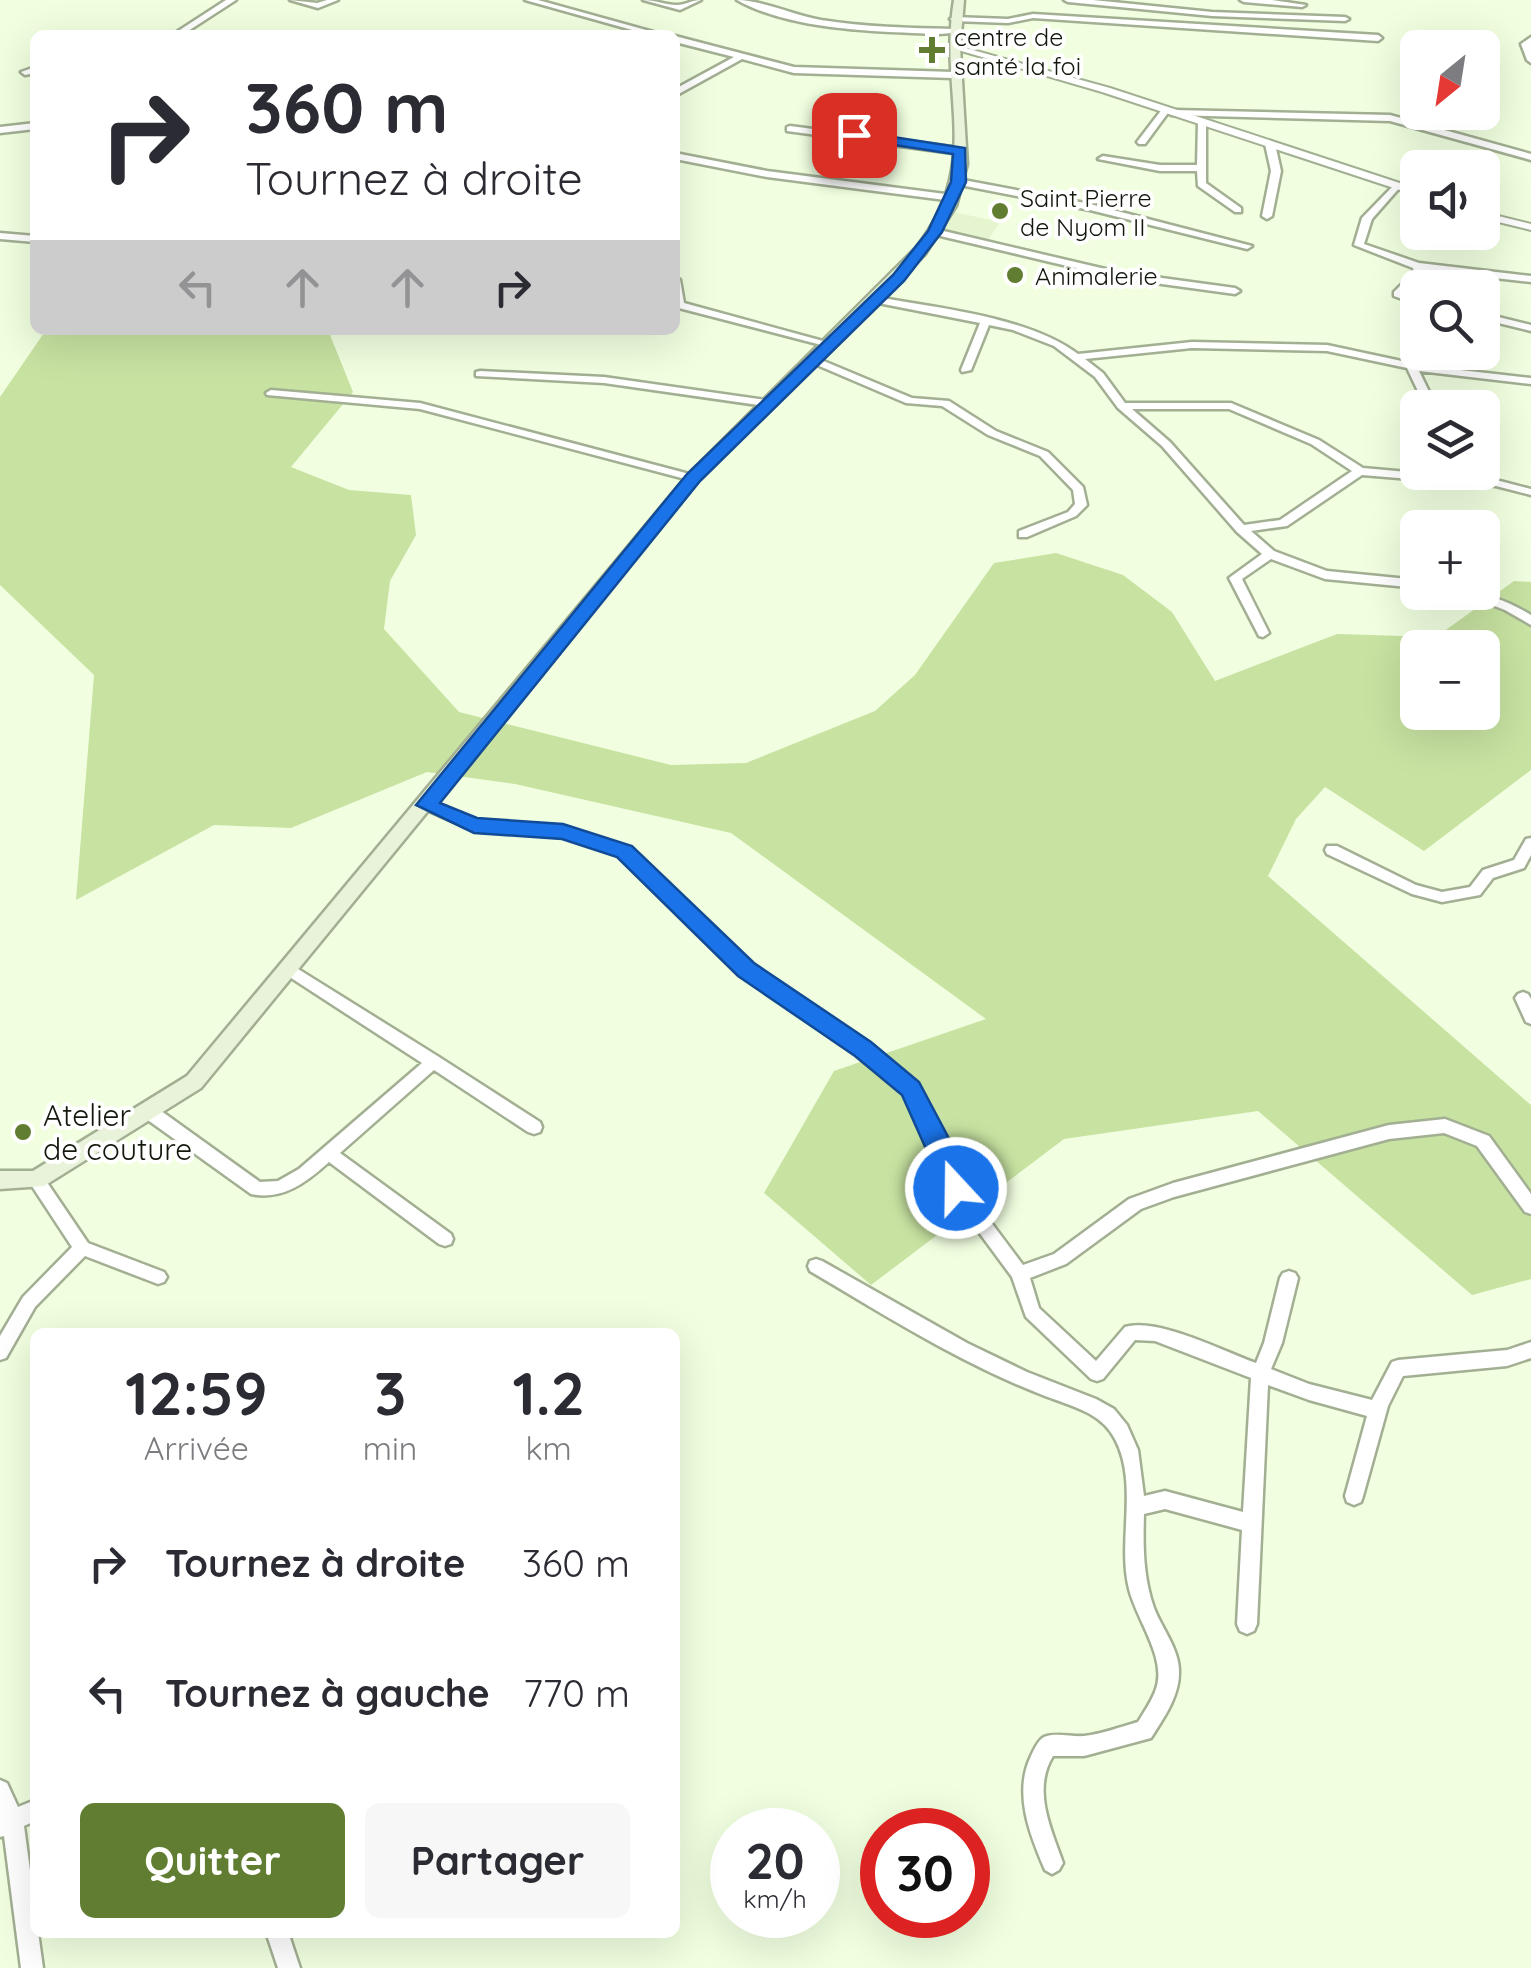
<!DOCTYPE html>
<html lang="fr">
<head>
<meta charset="utf-8">
<style>
	:root { --surface:#fff; --page:#f7f7f7; --text:#2b2b33; --muted:#7c7c81; --accent:#617d31 }
	body { margin:0; font-family:Quicksand,sans-serif; background:var(--page); color:var(--text); height:100vh; display:flex; flex-direction:column; font-size:38px; white-space:nowrap }
	* { box-sizing:border-box; margin:0 }
	p { font-size:32px; color:var(--muted) }
	.icon { flex:none; width:55px; height:55px; fill:none; stroke:currentColor; stroke-width:2; stroke-linecap:round; stroke-linejoin:round }
	.map { position:relative; flex:1; overflow:hidden }
	.details { position:absolute; left:30px; top:1328px; width:650px; height:610px; display:flex; flex-direction:column; background:var(--surface); border-radius:15px; box-shadow:0 10px 40px #0002 }
	.details>* { flex:none }
	.guide { position:absolute; left:30px; top:30px; width:650px; height:305px; border-radius:15px; box-shadow:0 10px 40px #0002; background:#fff; color:var(--text); overflow:hidden }
	.needle { width:65px; rotate:210deg }
	.tools { position:absolute; left:1400px; top:30px; display:grid; gap:20px }
	.tools a { display:grid; place-items:center; width:100px; height:100px; border-radius:15px; background:var(--surface); box-shadow:0 10px 40px #0002; font-size:50px }
	.speed { position:absolute; left:710px; top:1808px; display:flex; gap:20px; font-size:50px; font-weight:700; text-align:center }
	.speed>* { display:grid; place-content:center; width:130px; height:130px; border-radius:50%; background:var(--surface); box-shadow:0 10px 40px #0002; line-height:1 }
	.speed small { font-size:25px; font-weight:400 }
	.speed .limit { border:15px solid #d22; background:#fff; color:#111 }
	.pin { position:absolute; display:grid; place-items:center; width:85px; height:85px; color:#fff; margin:-42px; border-radius:20px; box-shadow:0 5px 15px #0006 }
	.me { position:absolute; width:110px; margin:-55px; rotate:339deg; stroke-linejoin:round; filter:drop-shadow(0 0 8px #0008) }
	.turn { display:flex; align-items:center; gap:35px; height:210px; padding:0 50px; font-size:45px }
	.turn .icon { width:130px; height:130px; stroke-width:2.5 }
	.turn b { display:block; font-size:70px; line-height:85px }
	.lanes { display:flex; align-items:center; height:95px; padding:0 50px; background:#0003; justify-content:center; gap:50px; direction:ltr }
	.lanes .off { opacity:.35 }
	.eta { display:flex; justify-content:space-evenly; align-items:center; height:170px; text-align:center }
	.eta b { font-size:60px; font-weight:700; line-height:70px }
	.action { display:flex; gap:20px; margin-top:auto; padding:20px 50px }
	.action a { flex:1; height:115px; border-radius:15px; background:var(--accent); color:#fff; font-size:40px; font-weight:700; line-height:115px; text-align:center }
	.action a+a { background:var(--page); color:var(--text) }
	ul { padding:0; list-style:none }
	li { display:flex; align-items:center; gap:30px; height:130px; padding:0 50px }
	li div { flex:1 }
	li b { display:block; font-size:38px }
	li em { font-style:normal }
	.map>svg:first-child { display:block }
	.built { fill:#e4f5cf }
	.green { fill:#c7e2a1; fill-rule:evenodd }
	.lines { fill:none; stroke-linecap:round; stroke-linejoin:round }
	.minor-casing { stroke:#a2af92; stroke-width:5 }
	.tertiary-casing { stroke:#a2af92; stroke-width:4 }
	.secondary-casing { stroke:#a2af92; stroke-width:5 }
	.minor { fill:#fff; fill-rule:evenodd }
	.tertiary { fill:#fff; fill-rule:evenodd }
	.secondary { fill:#e8f3d9; fill-rule:evenodd }
	.route { fill:#1a73e8; stroke:#114b97; stroke-width:2.5 }
	.poi-dot { fill:#617d31; stroke:#fff; stroke-width:4 }
	.labels { text-anchor:middle; dominant-baseline:central; stroke-width:8; stroke-linejoin:round; paint-order:stroke }
	.far-poi-label { font-size:25px; fill:#13180d; stroke:#fff; text-anchor:start }
	.poi-label { font-size:30px; fill:#13180d; stroke:#fff; text-anchor:start }
</style>
</head>
<body>
<div class="map">
<svg width="1531" height="1968" viewBox="0 0 1531 1968">
	<rect width="100%" height="100%" fill="#f1ffe0"/>
	<path class="built" d="M949,211L1000,222L988,240L939,230Z"/>
	<path class="green" d="M46,330H328L353,392L291,467L349,490L411,495L416,535L390,581L384,629L459,712L671,765L746,763L875,711L915,675L994,563L1056,553L1123,575L1172,612L1215,681L1337,634L1436,637L1514,581L1531,582V770L1424,851L1325,787L1296,819L1268,876L1531,1105V1279L1472,1295L1258,1111L1064,1139L871,1285L764,1193L834,1071L986,1019L731,833L515,784L427,772L291,828L214,825L76,900L94,675L0,585V397ZM1418,648H1482V712H1418Z"/>
	<g class="lines">
		<defs>
			<path id="minor" d="M226,0H236L182,35H172Z
				M290,0L317,3L327,0H338L318,8Z
				M525,0H538L664,35H650Z
				M643,0C655,0 666,5 677,5C685,5 692,0 701,0L680,10Z
				M737,0C761,0 794,15 821,20C865,27 909,28 954,29L958,31C945,36 927,33 912,33C858,31 785,27 737,0Z
				M1064,0H1093L1212,12L1345,17L1349,19L1345,21L1212,16L1068,2Z
				M1240,0H1272L1306,5L1302,7L1244,2Z
				M1033,14L1378,35L1382,38L1378,41L1033,18L1008,23L954,21L950,19L954,17L1008,19Z
				M675,36L794,67L953,72L957,75L953,78L794,73L742,59L675,96V89L734,57L675,42Z
				M1531,37V63L1527,60L1521,44Z
				M35,67V73L25,75L21,72Z
				M1163,108L1170,110L1145,144H1139L1137,142Z
				M1174,110L1390,115L1531,154V160L1390,121L1171,115V111Z
				M1202,119L1206,122V183L1241,208V212H1235L1198,186L1197,171H1160L1098,159L1103,156L1160,165H1197L1198,122Z
				M35,123V129L0,133V127Z
				M790,126L960,148L965,151L960,154L787,131V127Z
				M1270,141L1275,144L1281,171L1272,216L1267,219L1262,216L1271,171L1265,144Z
				M675,153L767,171L953,195L958,198L953,201L767,177L675,159Z
				M958,179L1090,204L1252,246L1247,249L1090,210L955,184L953,182Z
				M1396,183L1401,186L1372,219L1364,244L1419,263L1531,276V282L1423,270V274L1405,293L1418,298V305L1394,296V292L1414,272L1413,268L1354,245L1362,218Z
				M935,229L1118,272L1235,288L1240,291L1235,294L1118,278L932,234V230Z
				M0,233L35,236V242L0,239Z
				M675,277L680,280L684,303L834,344L829,347L675,307Z
				M872,296C935,308 1027,316 1078,354L1192,342L1327,345L1425,366L1531,378V384L1419,371L1437,408H1426L1407,368L1327,351L1192,348L1085,359L1103,373L1125,403H1231L1319,440L1363,468L1496,480L1531,489V495L1496,486L1362,475L1287,526L1251,531L1274,551L1327,571L1418,580V588L1325,579L1271,559L1242,579L1269,633L1263,637L1259,636L1229,578L1262,554L1237,532L1162,446L1118,408L1095,377L1054,346L1013,330L989,325L971,370L962,372L961,370L980,323L868,301V297ZM1132,409H1229L1311,444L1352,471L1280,520L1244,525L1170,442Z
				M1482,313L1531,325V331L1482,319Z
				M814,357L912,398L949,401L996,431L1048,452L1083,487L1087,505L1076,516L1027,537H1019V531L1068,512L1075,504L1073,490L1040,456L988,435L942,406L906,403L810,362V358Z
				M480,371L604,377L765,400L770,403L765,406L604,383L476,376V372Z
				M271,390L420,403L697,476L699,478L693,481L420,409L267,395L266,393Z
				M1458,592C1485,592 1508,601 1531,615V625L1505,610Z
				M427,800L477,821L563,827L629,848L751,966L868,1045L917,1084L950,1148L963,1185L1023,1265L1054,1254L1129,1199L1173,1183L1389,1125L1445,1119L1489,1136L1531,1194V1214L1525,1212L1477,1146L1444,1133L1389,1139L1174,1197L1141,1209L1066,1264L1030,1278L1039,1308L1096,1361L1125,1327C1157,1317 1223,1351 1256,1363L1264,1343L1280,1278L1283,1273L1289,1271L1295,1273L1298,1278L1282,1343L1271,1369L1309,1384L1372,1400L1392,1362L1398,1360L1507,1350L1531,1342V1358L1507,1366L1403,1376L1388,1406L1363,1496L1361,1502L1354,1505L1347,1502L1345,1496L1367,1416L1309,1400L1268,1385L1257,1624L1254,1631L1247,1634L1240,1631L1237,1624L1242,1530L1165,1509L1144,1514C1143,1546 1143,1577 1154,1608C1162,1629 1180,1650 1179,1673C1179,1697 1163,1719 1151,1738L1084,1756H1053C1032,1790 1051,1829 1063,1863L1059,1870L1052,1874L1045,1870C1030,1835 1013,1793 1031,1756C1034,1750 1038,1740 1044,1737C1055,1732 1072,1737 1084,1736C1102,1734 1120,1727 1138,1722C1144,1712 1152,1701 1156,1689C1167,1658 1137,1621 1129,1589C1117,1541 1139,1484 1115,1439C1101,1412 1071,1406 1045,1396C962,1364 886,1316 810,1271L808,1266L810,1261L816,1259L822,1261L967,1343L1027,1372L1096,1399L1114,1409L1127,1425L1138,1450L1144,1496L1165,1491L1243,1512L1251,1378L1155,1341L1135,1340L1103,1379L1097,1381L1091,1379L1026,1317L1012,1277L950,1193L934,1148L905,1092L858,1053L741,974L619,856L562,837L475,831L422,808L420,805Z
				M1531,838V855L1524,868L1493,878L1480,895L1442,902L1412,894L1327,854L1325,850L1327,846H1337L1416,885L1442,892L1470,887L1483,870L1514,860L1526,839Z
				M290,964L439,1057L540,1122L542,1127L540,1132L534,1134L528,1132L434,1070L340,1153L451,1234L453,1239L451,1244L445,1246L439,1244L329,1162C307,1182 282,1201 251,1194L145,1118L143,1113L145,1108L151,1107L157,1108L260,1182L278,1181L299,1169L422,1063L285,974L283,970Z
				M1523,992L1528,994L1531,999V1024L1526,1022L1515,998L1518,994Z
				M36,1173L42,1175L88,1243L164,1272L167,1277L164,1282L158,1284L85,1256L35,1307L6,1358L0,1360V1336L23,1297L72,1247L28,1180L30,1175Z
				M0,1780L7,1783L18,1807L35,1800V1821L24,1826L35,1908V1932H38L43,1968H21L4,1836L0,1837Z
				M266,1932H288L300,1968H278Z"/>
			<path id="tertiary" d="M951,44L1110,88L1418,189V196L1102,92L951,48Z
				M1482,212L1531,224V230L1482,218Z"/>
			<path id="secondary" d="M954,0H964L960,47L967,164L956,206L925,254L698,481L201,1088L44,1186L0,1189V1171H33L187,1076L688,475L916,248C984,162 938,95 954,0Z"/>
		</defs>
		<use href="#minor" class="minor-casing"/>
		<use href="#tertiary" class="tertiary-casing"/>
		<use href="#secondary" class="secondary-casing"/>
		<use href="#minor" class="minor"/>
		<use href="#tertiary" class="tertiary"/>
		<use href="#secondary" class="secondary"/>
	</g>
	<path class="route" d="M854,131L965,148L966,182L942,232L904,281L700,481L440,803L477,818L563,824L632,846L754,963L871,1042L919,1082L954,1148L968,1188L956,1199L947,1196L902,1095L855,1056L738,976L617,857L562,839L474,833L416,805L687,474L893,275L928,231L951,182L953,154L849,138Z"/>
	<g class="poi-dot">
		<path d="M927 35h10v10h10v10h-10v10h-10v-10h-10v-10h10z"/>
		<circle cx="1000" cy="211" r="10"/>
		<circle cx="1015" cy="275" r="10"/>
		<circle cx="23" cy="1132" r="10"/>
	</g>
	<g class="labels">
		<g class="far-poi-label">
			<text x="954" y="36">centre de<tspan x="954" dy="29">santé la foi</tspan></text>
			<text x="1020" y="197">Saint Pierre<tspan x="1020" dy="29">de Nyom II</tspan></text>
			<text x="1035" y="275">Animalerie</text>
		</g>
		<g class="poi-label">
			<text x="43" y="1115">Atelier<tspan x="43" dy="34">de couture</tspan></text>
		</g>
	</g>
</svg>
<div class="tools">
<a><svg class="needle" viewBox="-14 -14 28 28"><path d="M0-13l5 13h-10z" fill="#e53935"/><path d="M0 13l5-13h-10z" fill="#7c7c81"/></svg></a>
<a><svg class="icon" aria-label="sound" viewBox="0 0 24 24"><path d="M4 9h4l5-4v14l-5-4H4zM17 9q2 3 0 6"/></svg></a>
<a><svg class="icon" aria-label="search" viewBox="0 0 24 24"><circle cx="10" cy="10" r="6"/><path d="M15 15l6 6"/></svg></a>
<a><svg class="icon" aria-label="layers" viewBox="0 0 24 24"><path d="M12 4l9 5-9 5-9-5zM3 14l9 5 9-5"/></svg></a>
<a>+</a>
<a>−</a>
</div>
<div class="speed"><div>20<small>km/h</small></div><div class="limit">30</div></div>
<div class="pin" style="left:854px;top:135px;background:#d93025"><svg class="icon" aria-label="arrive" viewBox="0 0 24 24"><path d="M6 21V4h12l-3 4 3 4H6"/></svg></div>
<svg class="me" style="left:956px;top:1188px" viewBox="-20 -20 40 40"><circle r="17" fill="#1a73e8" stroke="#fff" stroke-width="3"/><path d="M0-11L8 9 0 5-8 9z" fill="#fff"/></svg>
<div class="guide">
<div class="turn"><svg class="icon" aria-label="right" viewBox="0 0 24 24"><path d="M7 20v-9h11M14 6l5 5-5 5"/></svg><div><b>360 m</b>Tournez à droite</div></div>
<div class="lanes"><svg class="icon off" aria-label="left" viewBox="0 0 24 24"><path d="M17 20v-9H6M10 6l-5 5 5 5"/></svg><svg class="icon off" aria-label="ahead" viewBox="0 0 24 24"><path d="M12 20V5M6 11l6-6 6 6"/></svg><svg class="icon off" aria-label="ahead" viewBox="0 0 24 24"><path d="M12 20V5M6 11l6-6 6 6"/></svg><svg class="icon" aria-label="right" viewBox="0 0 24 24"><path d="M7 20v-9h11M14 6l5 5-5 5"/></svg></div>
</div>
<section class="details">
<div class="eta">
<div><b>12:59</b><p>Arrivée</p></div>
<div><b>3</b><p>min</p></div>
<div><b>1.2</b><p>km</p></div>
</div>
<ul>
<li><svg class="icon" aria-label="right" viewBox="0 0 24 24"><path d="M7 20v-9h11M14 6l5 5-5 5"/></svg><div><b>Tournez à droite</b></div><em>360 m</em></li>
<li><svg class="icon" aria-label="left" viewBox="0 0 24 24"><path d="M17 20v-9H6M10 6l-5 5 5 5"/></svg><div><b>Tournez à gauche</b></div><em>770 m</em></li>
</ul>
<div class="action"><a>Quitter</a><a>Partager</a></div>
</section>
</div>
</body>
</html>
